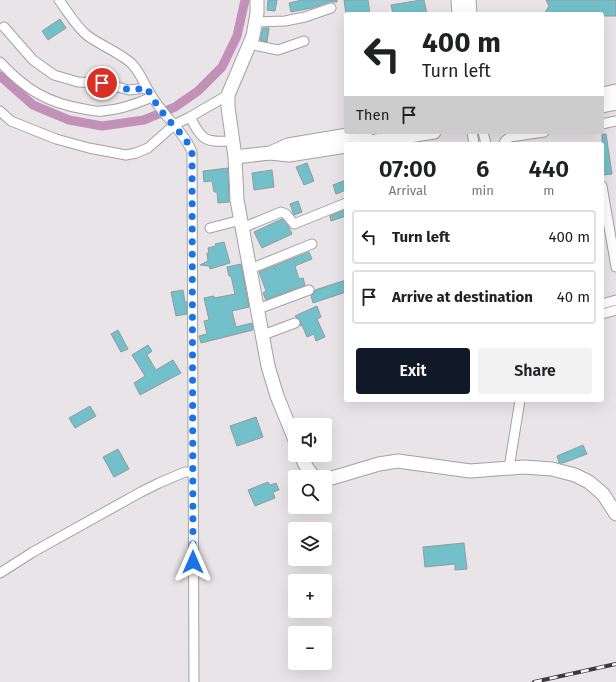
<!DOCTYPE html>
<html lang="en">
<head>
<meta charset="utf-8">
<style>
	:root { --surface:#fff; --page:#f2f2f2; --text:#202124; --muted:#757577; --line:#e0e0e0; --accent:#111827 }
	body { margin:0; font-family:"Fira Sans",sans-serif; background:var(--page); color:var(--text); height:100vh; display:flex; flex-direction:column; font-size:15px; white-space:nowrap }
	* { box-sizing:border-box; margin:0 }
	p { font-size:13px; color:var(--muted) }
	.icon { flex:none; width:22px; height:22px; fill:none; stroke:currentColor; stroke-width:2; stroke-linecap:round; stroke-linejoin:round }
	.map { position:relative; flex:1; overflow:hidden }
	.side { position:absolute; left:344px; top:142px; width:260px; height:260px; display:flex; flex-direction:column; background:var(--surface); border-radius:4px; box-shadow:0 4px 16px #0002 }
	.side>* { flex:none }
	.hud { position:absolute; left:344px; top:12px; width:260px; height:122px; border-radius:4px; box-shadow:0 4px 16px #0002; background:#fff; color:var(--text); overflow:hidden }
	.buttons { position:absolute; left:288px; top:418px; display:grid; gap:8px }
	.buttons a { display:grid; place-items:center; width:44px; height:44px; border-radius:4px; background:var(--surface); box-shadow:0 4px 16px #0002; font-size:20px }
	.pin { position:absolute; display:grid; place-items:center; width:34px; height:34px; color:#fff; margin:-17px; border:2px solid #fff; border-radius:50%; box-shadow:0 1px 4px #0007 }
	.me { position:absolute; width:44px; margin:-22px; rotate:0deg; stroke-linejoin:round; filter:drop-shadow(0 0 3px #0008) }
	.turn { display:flex; align-items:center; gap:14px; height:84px; padding:0 12px; font-size:18px }
	.turn .icon { width:52px; height:52px; stroke-width:2.5 }
	.turn b { display:block; font-size:28px; line-height:34px }
	.then { display:flex; align-items:center; height:38px; padding:0 12px; background:#0003; gap:8px; font-size:15px }
	.eta { display:flex; justify-content:space-evenly; align-items:center; height:68px; text-align:center }
	.eta b { font-size:24px; font-weight:600; line-height:28px }
	.action { display:flex; gap:8px; margin-top:auto; padding:8px 12px }
	.action a { flex:1; height:46px; border-radius:4px; background:var(--accent); color:#fff; font-size:16px; font-weight:600; line-height:46px; text-align:center }
	.action a+a { background:var(--page); color:var(--text) }
	ul { padding:0; list-style:none }
	li { display:flex; align-items:center; gap:12px; height:54px; margin:0 8px 6px; padding:0 4px; border:2px solid var(--line); border-radius:4px }
	li div { flex:1 }
	li b { display:block; font-size:15px }
	li em { font-style:normal }
	.map>svg:first-child { display:block }
	.lines { fill:none; stroke-linecap:round; stroke-linejoin:round }
	.canal { stroke:#c291b8; stroke-width:9 }
	.building { fill:#72c0c9; stroke:#959a9b }
	.street-casing { stroke:#a4a0a3; stroke-width:11 }
	.secondary-casing { stroke:#a4a0a3; stroke-width:15 }
	.street { stroke:#fff; stroke-width:9 }
	.secondary { stroke:#fff; stroke-width:13 }
	.rail-casing { stroke:#3c3a3c; stroke-width:4 }
	.rail { stroke:#fff; stroke-width:2.5; stroke-dasharray:8; stroke-linecap:butt }
	.route { stroke:#1a73e8; stroke-width:7; stroke-dasharray:0 12.6 }
</style>
</head>
<body>
<div class="map">
<svg width="616" height="682" viewBox="0 0 616 682">
	<rect width="100%" height="100%" fill="#e8e4e7"/>
	<g class="lines">
		<path class="canal" d="M0,76L33,105L69,120L102,126L144,120L175,107L198,91L222,67L237,36L245,0"/>
	</g>
	<path class="building" d="M268,0H277L275,11L267,10Z
		M302,0H337V2H329L312,8L291,12L289,3Z
		M344,0H368L370,14H346Z
		M421,0H424L427,14H393L391,5Z
		M546,0H616V16H602V14H544L549,6Z
		M60,19L66,28L48,40L42,31Z
		M263,28H269L267,42L260,40Z
		M602,134H606L612,174L602,175Z
		M307,163L314,181L304,185L296,167Z
		M228,168L229,202L218,203L217,192H214L212,181L204,182L203,171Z
		M272,170L274,187L254,190L252,173Z
		M346,180V190L336,194L333,185Z
		M298,201L302,212L294,215L290,204Z
		M345,210L346,216L331,221L330,216Z
		M282,219L288,226L292,234L262,248L254,232Z
		M224,242L230,263L210,269L209,266L200,265L208,261L207,253H209L208,248L216,246L215,244Z
		M309,252L312,259L295,266L299,279L303,278L305,285L266,300L263,293L266,291L259,272Z
		M241,264L249,307L232,311L236,327L252,323L253,330L201,343L199,336L207,334L204,321L209,320L204,298L214,296V298L235,294L231,276H229L227,267Z
		M346,280V292L313,303L311,296L314,293L315,290Z
		M183,290L185,302H187V314L176,316L171,292Z
		M317,306L321,317L317,319L325,337L316,341L314,334L307,337L302,325L300,326V321L295,316Z
		M118,330L128,349L121,352L111,334Z
		M148,345L152,351L147,355L156,370L173,360L181,373L140,395L134,383L145,376L132,355Z
		M90,406L96,416L75,428L69,418Z
		M256,417L263,437L237,446L230,426Z
		M583,445L587,454L563,463H559L557,456Z
		M118,449L129,469L114,477L103,457Z
		M268,482L270,485L276,483L279,490L273,492L275,498L255,506L248,490Z
		M464,543L467,569L455,570V564L425,567L423,547Z"/>
	<g class="lines">
		<defs>
			<path id="street" d="M59,0C68,12 76,27 88,36C100,45 122,54 132,64C141,73 145,87 153,98C164,116 184,132 192,152L194,682
				M255,22L285,21L305,17L331,8
				M4,27L33,60L54,75L78,82L102,83L129,90L147,88
				M249,44L278,50L304,41
				M0,62C25,89 47,103 84,109C90,110 96,112 102,111C119,110 136,104 152,97
				M0,111L11,121L56,139L89,148L126,155L136,153L148,148L174,125L190,117L228,95
				M190,117C203,142 205,142 233,141
				M602,124L616,121
				M472,132L474,144
				M483,132L486,144
				M504,144L505,141L510,137L544,132
				M602,186L616,267
				M210,228L241,220
				M242,228L281,212L286,214L294,224L346,203
				M250,269L312,244
				M602,304L616,300
				M258,309L309,290
				M602,314L616,310
				M263,335L295,323
				M509,468L520,400
				M0,573L33,552L141,492L159,483L185,472H193"/>
			<path id="secondary" d="M257,0V13L253,36L228,95V107L235,157L237,200L268,366L277,396L295,440
				M458,0L459,14
				M469,0L470,14
				M602,94L616,91
				M602,106L616,103
				M357,144L434,132
				M270,153L288,145L366,132
				M235,157L270,153L289,155L346,146
				M301,455C304,463 308,472 315,477
				M325,480L379,464L398,461L470,471L524,467L552,469L575,475L589,482L603,494L616,514"/>
		</defs>
		<use href="#street" class="street-casing"/>
		<use href="#secondary" class="secondary-casing"/>
		<use href="#street" class="street"/>
		<use href="#secondary" class="secondary"/>
		<defs>
			<path id="rail" d="M534,682L616,664"/>
		</defs>
		<use href="#rail" class="rail-casing"/>
		<use href="#rail" class="rail"/>
	</g>
	<g class="lines">
		<path class="route" d="M102,83L130,90L147,88C152,98 159,108 166,117C175,128 187,138 192,152L193,562"/>
	</g>
</svg>
<div class="buttons">
<a><svg class="icon" aria-label="sound" viewBox="0 0 24 24"><path d="M4 9h4l5-4v14l-5-4H4zM17 9q2 3 0 6"/></svg></a>
<a><svg class="icon" aria-label="search" viewBox="0 0 24 24"><circle cx="10" cy="10" r="6"/><path d="M15 15l6 6"/></svg></a>
<a><svg class="icon" aria-label="layers" viewBox="0 0 24 24"><path d="M12 4l9 5-9 5-9-5zM3 14l9 5 9-5"/></svg></a>
<a>+</a>
<a>−</a>
</div>
<div class="pin" style="left:102px;top:83px;background:#d93025"><svg class="icon" aria-label="arrive" viewBox="0 0 24 24"><path d="M6 21V4h12l-3 4 3 4H6"/></svg></div>
<svg class="me" style="left:193px;top:562px" viewBox="-20 -20 40 40"><path d="M0-17L14 15 0 8-14 15z" fill="#1a73e8" stroke="#fff" stroke-width="4"/></svg>
<div class="hud">
<div class="turn"><svg class="icon" aria-label="left" viewBox="0 0 24 24"><path d="M17 20v-9H6M10 6l-5 5 5 5"/></svg><div><b>400 m</b>Turn left</div></div>
<div class="then">Then<svg class="icon" aria-label="arrive" viewBox="0 0 24 24"><path d="M6 21V4h12l-3 4 3 4H6"/></svg></div>
</div>
<section class="side">
<div class="eta">
<div><b>07:00</b><p>Arrival</p></div>
<div><b>6</b><p>min</p></div>
<div><b>440</b><p>m</p></div>
</div>
<ul>
<li><svg class="icon" aria-label="left" viewBox="0 0 24 24"><path d="M17 20v-9H6M10 6l-5 5 5 5"/></svg><div><b>Turn left</b></div><em>400 m</em></li>
<li><svg class="icon" aria-label="arrive" viewBox="0 0 24 24"><path d="M6 21V4h12l-3 4 3 4H6"/></svg><div><b>Arrive at destination</b></div><em>40 m</em></li>
</ul>
<div class="action"><a>Exit</a><a>Share</a></div>
</section>
</div>
</body>
</html>
